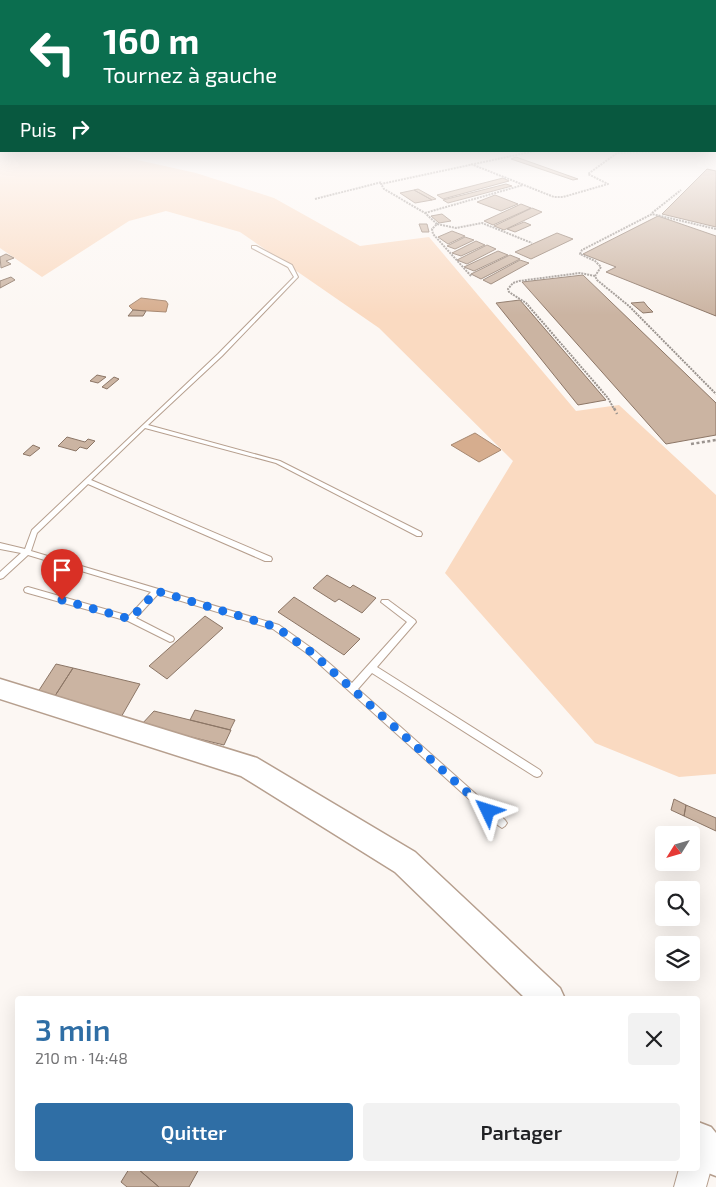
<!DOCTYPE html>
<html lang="fr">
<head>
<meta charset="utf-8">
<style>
	:root { --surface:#fff; --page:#f2f2f2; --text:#202124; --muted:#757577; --accent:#2f6ea5 }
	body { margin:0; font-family:"Exo 2",sans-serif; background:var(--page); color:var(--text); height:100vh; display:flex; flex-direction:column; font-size:19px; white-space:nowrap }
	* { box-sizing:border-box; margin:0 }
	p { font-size:16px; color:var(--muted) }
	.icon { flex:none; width:28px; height:28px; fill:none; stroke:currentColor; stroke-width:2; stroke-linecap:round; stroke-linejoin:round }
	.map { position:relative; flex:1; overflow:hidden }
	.panel { position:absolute; left:15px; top:996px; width:685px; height:175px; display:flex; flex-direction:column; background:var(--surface); border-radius:5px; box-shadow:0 5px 20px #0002 }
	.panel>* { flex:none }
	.top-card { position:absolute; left:0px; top:0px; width:716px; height:152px; box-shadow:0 5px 20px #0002; background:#0b6e4f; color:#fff; overflow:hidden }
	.needle { width:32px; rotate:233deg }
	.buttons { position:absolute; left:655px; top:826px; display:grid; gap:10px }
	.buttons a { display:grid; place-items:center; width:45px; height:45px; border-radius:5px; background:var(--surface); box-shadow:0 5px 20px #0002; font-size:25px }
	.pin { position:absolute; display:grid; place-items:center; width:42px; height:42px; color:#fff; margin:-51px -21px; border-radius:50% 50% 50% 0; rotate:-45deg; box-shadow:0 0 5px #0007 }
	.pin .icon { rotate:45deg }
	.me { position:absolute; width:55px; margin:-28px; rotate:311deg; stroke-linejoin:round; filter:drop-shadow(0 0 4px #0008) }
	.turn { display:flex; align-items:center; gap:18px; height:105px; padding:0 20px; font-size:22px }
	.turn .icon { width:65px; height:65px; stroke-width:2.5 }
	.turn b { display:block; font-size:35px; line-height:42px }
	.then { display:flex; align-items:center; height:48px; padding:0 20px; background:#0003; gap:10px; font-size:19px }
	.round { display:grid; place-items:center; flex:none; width:52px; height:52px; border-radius:5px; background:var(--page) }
	.overview { display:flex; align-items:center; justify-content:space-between; height:85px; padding:0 20px }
	h1 { font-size:30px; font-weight:600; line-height:38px; color:var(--accent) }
	.button { display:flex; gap:10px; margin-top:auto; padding:10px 20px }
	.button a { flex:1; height:58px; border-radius:5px; background:var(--accent); color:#fff; font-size:20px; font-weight:600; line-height:58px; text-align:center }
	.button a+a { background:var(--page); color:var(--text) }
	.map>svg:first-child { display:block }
	.green { fill:#fadac1 }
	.water { fill:#d6ad8e; stroke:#a78870 }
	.building { fill:#cbb4a2; stroke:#8c7666 }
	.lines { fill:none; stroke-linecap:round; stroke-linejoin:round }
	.service-casing { stroke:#b69f8e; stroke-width:2 }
	.minor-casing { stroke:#b69f8e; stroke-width:3 }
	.tertiary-casing { stroke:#b69f8e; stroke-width:2 }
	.secondary-casing { stroke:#b69f8e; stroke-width:3 }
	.path-far1 { stroke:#9b948f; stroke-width:2; stroke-dasharray:2 1; stroke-linecap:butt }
	.path { stroke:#9b948f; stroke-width:2.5; stroke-dasharray:3 2.5; stroke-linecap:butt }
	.service { fill:#fff; fill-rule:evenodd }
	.minor { fill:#fff; fill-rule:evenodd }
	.tertiary { fill:#fff; fill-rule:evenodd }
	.secondary { fill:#fff; fill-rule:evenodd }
	.route { stroke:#1a73e8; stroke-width:9; stroke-dasharray:0 16.2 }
</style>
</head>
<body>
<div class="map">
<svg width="716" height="1187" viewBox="0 0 716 1187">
	<rect width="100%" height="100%" fill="#fcf7f3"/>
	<path class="green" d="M0,148L1,151H97L196,173L274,198L360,246L429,237L576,411L619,405L716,495V774L679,777L595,743L445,573L513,461L379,328L240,232L166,211L129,221L42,277L0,248Z"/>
	<path class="water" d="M141,298L166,301L168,304L166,312L133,310L129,306Z
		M475,433L500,449L501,450L479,462L451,445Z"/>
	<path class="building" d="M516,157L578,179L573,180L511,159Z
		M707,169L716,171V227L662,214Z
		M503,178L509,181L443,199L437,195Z
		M506,184L512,186L448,203L443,200Z
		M418,189L436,199L432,200L414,190Z
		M414,190L432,200L415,203L400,193Z
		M495,195L518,204L501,211L477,202Z
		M521,204L531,208L493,225L484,221Z
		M532,208L542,212L504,230L494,226Z
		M442,214L451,221L439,223L431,216Z
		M658,216L716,236V316L606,272L616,267L583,254Z
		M524,222L531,225L515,232L507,229Z
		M419,224H427L429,232H422Z
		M452,231L465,236L448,244L438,237Z
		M557,233L573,239L531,259L515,252Z
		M465,237L474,240L455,249L447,246Z
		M476,241L485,245L461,256L452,253Z
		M487,245L496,249L467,264L457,260Z
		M498,251L508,255L474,271L464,267Z
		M6,254L14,258L6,261L11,264L1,268L0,257Z
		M510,255L520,259L481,279L471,274Z
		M520,260L529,263L491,284L483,280Z
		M583,275L716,403V435L666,444L522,282Z
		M11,277L15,280L0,288V281Z
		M520,300L606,400L578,405L496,303Z
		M644,302L647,306L653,312L643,313L631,303Z
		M133,310L146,311L143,316H128Z
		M97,375L106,377L98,383L90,381Z
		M114,377L119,379L107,389L102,387Z
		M67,437L85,442L88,439L95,441L87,449L80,447L76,451L58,446Z
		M33,445L40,448L30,456L23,454Z
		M327,575L350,588L353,585L376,598L362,613L339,599L335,602L313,588Z
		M294,597L360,639L344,655L278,612Z
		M205,616L223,628L167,679L149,666Z
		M56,664L73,668L51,702L34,698Z
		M73,668L140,684L120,719L51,702Z
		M195,710L235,720L230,730L190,720Z
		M154,711L190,720L231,730L224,745L141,725Z
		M674,799L686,805L684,816L671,810Z
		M686,805L716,818V831L684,816Z
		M129,1169H138L159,1187H127L121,1182Z
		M138,1169H199L189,1187H159Z"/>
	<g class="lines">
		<defs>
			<path id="service" d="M252,246H256L292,265L298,277L222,356L148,425L280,461L421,532L422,534L421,536H417L276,463L145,428L91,480L271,557L272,559L271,561H265L88,484L37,533L31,551L279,625L314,650L352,683L407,622L381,602L382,600H388L415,620L416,622L377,667L540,770L542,773L540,776L537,777L534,776L372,673L358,689L505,820L507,823L505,826L502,828L499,826L308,654L273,629L158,594L136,618L173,637L174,639L173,641L170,642L128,621L28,593L25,592L24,590L25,588L28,587L129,616L151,592L28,555L3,578L0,579V572L21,553L0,549V543L25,549L32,530L218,354L294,277L288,267L252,248Z"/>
			<path id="minor" d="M715,148H716V150H715Z"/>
			<path id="tertiary" d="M698,1154L706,1158L711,1169L706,1187H674L679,1169H698Z"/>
			<path id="secondary" d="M0,679L257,758L415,852L560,988L565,999H526L395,872L241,776L0,699Z
				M698,1122L711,1127L716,1133V1176L703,1171L698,1165Z"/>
		</defs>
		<use href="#service" class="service-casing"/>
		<use href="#minor" class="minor-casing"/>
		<use href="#tertiary" class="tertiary-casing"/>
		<use href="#secondary" class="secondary-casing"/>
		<path class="path-far1" d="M471,164L554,197H563L608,184L588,174L617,153L665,151
			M315,199L382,182
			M425,213L523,185
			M652,213L681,190
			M437,224L425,213L384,189L381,184L535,151
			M716,229L652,214L582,250L580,254L595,261L601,267L595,276L597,280L629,306L716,394
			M471,276L433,234L432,229L437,224L456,228L482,223L532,243
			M595,276L580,273L519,281L513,283L508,289L509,292L526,303L608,398L614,409"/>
		<path class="path" d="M614,408L617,414
			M691,444L716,440"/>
		<use href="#service" class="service"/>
		<use href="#minor" class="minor"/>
		<use href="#tertiary" class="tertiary"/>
		<use href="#secondary" class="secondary"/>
	</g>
	<linearGradient id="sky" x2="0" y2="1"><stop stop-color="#a1b1c4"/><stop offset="0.47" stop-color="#fefbfa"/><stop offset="1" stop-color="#fefbfa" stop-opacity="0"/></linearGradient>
	<rect width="716" height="315" fill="url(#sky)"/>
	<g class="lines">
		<path class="route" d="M62,600L130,619L157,591L276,627L311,652L488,811"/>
	</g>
</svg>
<div class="buttons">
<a><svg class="needle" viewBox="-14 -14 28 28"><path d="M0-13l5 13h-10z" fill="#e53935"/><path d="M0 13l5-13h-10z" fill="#757577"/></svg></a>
<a><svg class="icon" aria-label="search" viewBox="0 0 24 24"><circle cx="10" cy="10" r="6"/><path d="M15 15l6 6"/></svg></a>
<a><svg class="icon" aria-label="layers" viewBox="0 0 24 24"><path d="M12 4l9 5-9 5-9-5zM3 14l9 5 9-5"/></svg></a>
</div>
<div class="pin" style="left:62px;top:600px;background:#d93025"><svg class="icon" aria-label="arrive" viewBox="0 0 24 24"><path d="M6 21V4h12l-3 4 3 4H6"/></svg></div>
<svg class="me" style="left:488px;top:811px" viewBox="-20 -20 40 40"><path d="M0-17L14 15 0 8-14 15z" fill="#1a73e8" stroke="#fff" stroke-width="4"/></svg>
<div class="top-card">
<div class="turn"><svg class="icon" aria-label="left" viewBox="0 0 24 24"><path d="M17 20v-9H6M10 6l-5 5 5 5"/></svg><div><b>160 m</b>Tournez à gauche</div></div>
<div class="then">Puis<svg class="icon" aria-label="right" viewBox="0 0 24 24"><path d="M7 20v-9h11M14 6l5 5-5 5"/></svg></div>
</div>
<section class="panel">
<div class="overview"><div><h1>3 min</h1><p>210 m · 14:48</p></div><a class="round"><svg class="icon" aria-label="close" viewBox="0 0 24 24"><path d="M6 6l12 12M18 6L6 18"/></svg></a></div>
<div class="button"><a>Quitter</a><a>Partager</a></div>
</section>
</div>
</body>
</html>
